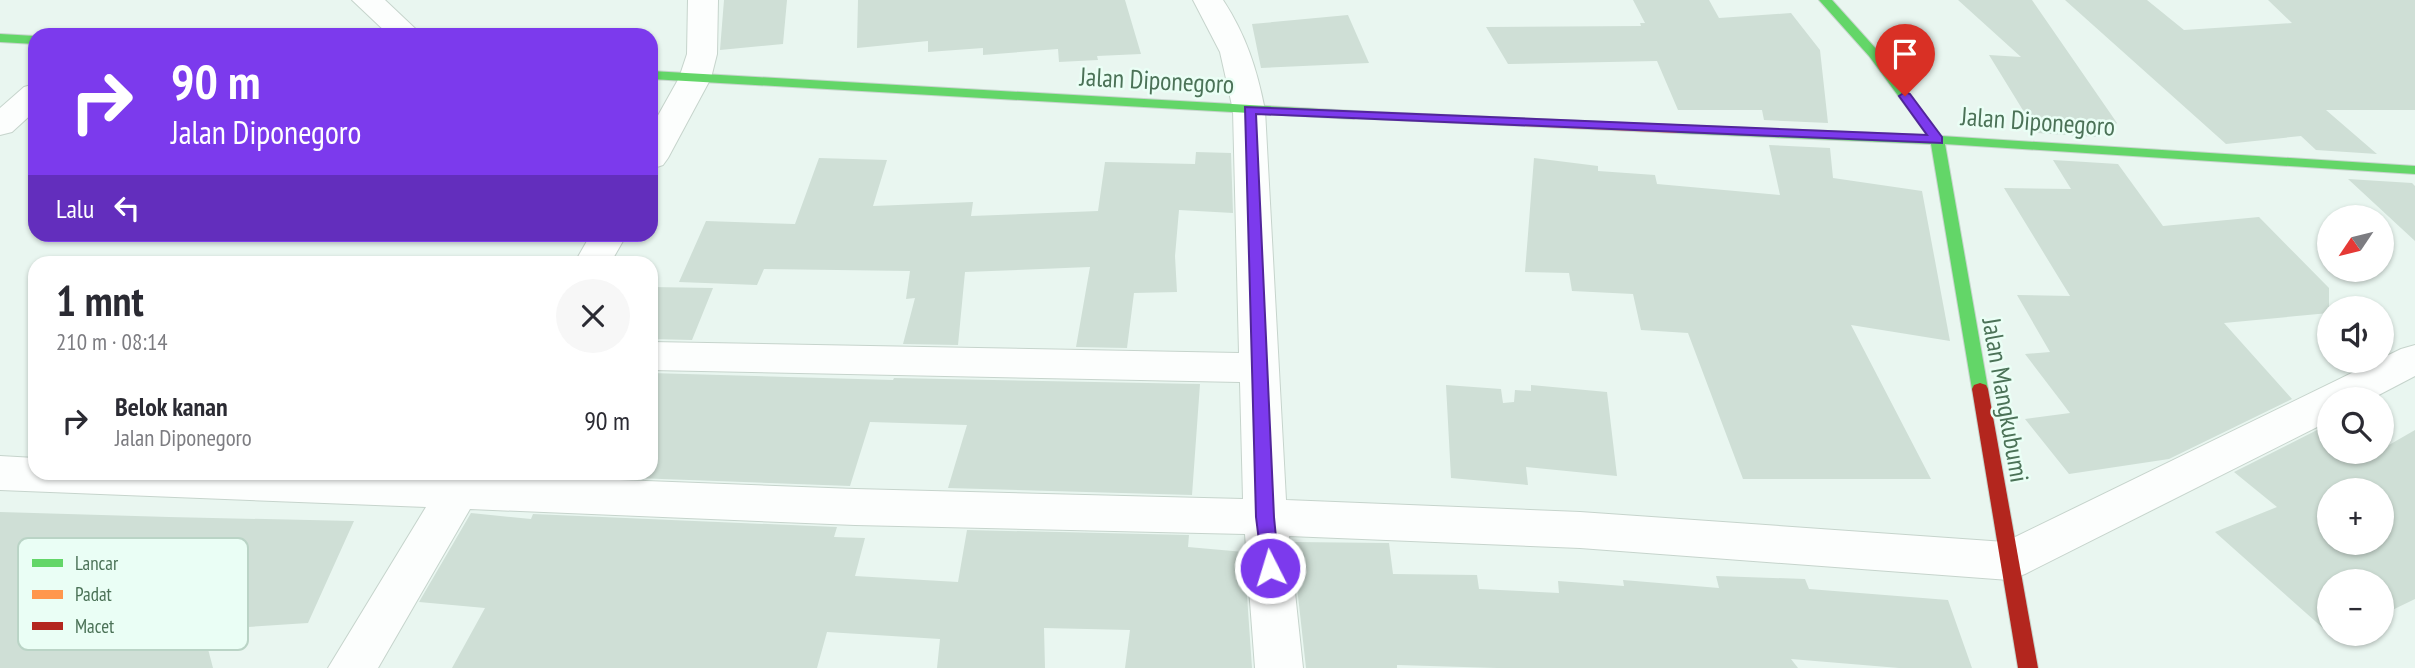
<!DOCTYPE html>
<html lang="id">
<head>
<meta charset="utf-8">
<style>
	:root { --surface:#fff; --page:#f7f7f7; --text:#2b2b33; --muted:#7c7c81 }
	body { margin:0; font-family:"PT Sans Narrow",sans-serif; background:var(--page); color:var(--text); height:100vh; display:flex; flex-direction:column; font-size:26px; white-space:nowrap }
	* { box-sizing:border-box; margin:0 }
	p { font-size:23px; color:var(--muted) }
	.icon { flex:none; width:38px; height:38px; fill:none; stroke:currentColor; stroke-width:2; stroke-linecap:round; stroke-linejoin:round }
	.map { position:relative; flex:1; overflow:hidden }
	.sheet { position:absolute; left:28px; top:256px; width:630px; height:224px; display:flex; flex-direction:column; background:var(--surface); border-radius:21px; box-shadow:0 2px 5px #0004 }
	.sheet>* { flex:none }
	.top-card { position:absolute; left:28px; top:28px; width:630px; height:214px; border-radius:21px; box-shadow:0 2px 5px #0004; background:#7c3aed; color:#fff; overflow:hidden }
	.needle { width:46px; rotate:235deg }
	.controls { position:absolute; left:2317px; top:205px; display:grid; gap:14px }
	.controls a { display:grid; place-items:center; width:77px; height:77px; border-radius:50%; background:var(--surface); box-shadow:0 2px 5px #0004; font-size:35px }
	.pin { position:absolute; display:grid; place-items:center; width:60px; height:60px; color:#fff; margin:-72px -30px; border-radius:50% 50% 50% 0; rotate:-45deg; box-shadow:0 0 7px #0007 }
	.pin .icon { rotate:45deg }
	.me { position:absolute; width:77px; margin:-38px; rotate:355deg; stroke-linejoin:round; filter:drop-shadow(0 0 5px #0008) }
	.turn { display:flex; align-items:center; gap:24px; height:147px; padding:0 28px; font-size:32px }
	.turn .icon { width:91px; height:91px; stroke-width:2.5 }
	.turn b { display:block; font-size:49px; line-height:60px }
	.then { display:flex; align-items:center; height:66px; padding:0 28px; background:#0003; gap:14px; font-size:26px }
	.round { display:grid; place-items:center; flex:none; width:74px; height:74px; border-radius:37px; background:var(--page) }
	.headline { display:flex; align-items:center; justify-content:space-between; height:119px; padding:0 28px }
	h1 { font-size:42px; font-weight:600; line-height:52px }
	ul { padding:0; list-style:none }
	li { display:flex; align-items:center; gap:21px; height:91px; padding:0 28px }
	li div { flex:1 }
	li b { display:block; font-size:26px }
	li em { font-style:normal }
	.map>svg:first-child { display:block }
	.building { fill:#cfdfd6; fill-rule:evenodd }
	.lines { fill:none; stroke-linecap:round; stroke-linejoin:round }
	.street-casing { stroke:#c6d4cc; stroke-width:2 }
	.fast-casing { stroke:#c6d4cc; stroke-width:2 }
	.slow-casing { stroke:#c6d4cc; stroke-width:2 }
	.jam-casing { stroke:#c6d4cc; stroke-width:2 }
	.street { fill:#fcfefd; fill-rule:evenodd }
	.fast { fill:#63d668; fill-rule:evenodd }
	.slow { fill:#ff974d; fill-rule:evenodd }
	.jam { fill:#b3261e; fill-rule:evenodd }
	.route { fill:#7c3aed; stroke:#51269a; stroke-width:2 }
	.labels { text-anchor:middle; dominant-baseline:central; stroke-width:5; stroke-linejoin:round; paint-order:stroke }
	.street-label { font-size:26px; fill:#4b7257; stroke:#eafef5 }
	.key { fill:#eafef5; stroke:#bad4c6; stroke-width:2 }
	.key-label { font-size:19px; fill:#4b7257 }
</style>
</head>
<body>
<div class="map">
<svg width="2415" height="668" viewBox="0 0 2415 668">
	<rect width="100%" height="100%" fill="#e9f6f0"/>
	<path class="building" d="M724,0H787L783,44L720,50Z
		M858,0H1125L1141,54L1097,56L1098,60L1059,62L1058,49L983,55V48L928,52V41L857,48Z
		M1633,0H1709L1719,18L1791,13L1820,50L1828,123L1764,120L1762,110H1678L1657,61L1508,64L1486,27L1641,26L1640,23H1645Z
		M1958,0H2032L2117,123L2105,133L2093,122H2087L2098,137L2037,133L1989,55L2021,57Z
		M2065,0H2147L2184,30L2292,23L2268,0H2415V110H2326L2377,154L2316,150L2301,136L2226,144Z
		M1348,15L1369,63L1261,68L1252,24Z
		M1769,145L1830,148L1833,178L1922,191L1950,341L1851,325L1931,479H1743L1688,333L1641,330L1633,294L1572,291L1569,273L1525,272L1534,158L1598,166V171L1655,175L1657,184L1780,195Z
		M1196,152L1231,153L1233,213L1179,210L1175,256L1177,292L1134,293L1127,348L1076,347L1090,267L965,272L958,345L903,344L915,298L906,299L910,271L764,269L757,285L679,282L706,221L795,224L819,158L887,160L873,206L973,202L971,216L1098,211L1105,162L1195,164Z
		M2053,160L2118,164L2163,226L2259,217L2329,288V313L2224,323L2292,399L2169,459L2069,474L2025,419L2070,413L2025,354L2050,352L2017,295L2070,296L2004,188L2071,189Z
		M2348,179L2412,183L2415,186V241Z
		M651,287L713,288L692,340L651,339Z
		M651,373L893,380L894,378L1200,384L1192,495L948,488L967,425L870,422L850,486L553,475L554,472H651Z
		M1446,385L1501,389L1503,403L1514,402L1515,390L1531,391V385L1607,392L1617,476L1526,467L1528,485L1451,478Z
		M2319,429L2329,441V452H2382V449L2415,430V599L2382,615V581H2329V634H2340L2333,637L2215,532L2277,507L2234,472ZM2329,490H2382V542H2329Z
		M0,512L169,517L354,521L308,623L203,630L213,668H0Z
		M471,513L531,519L533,514L837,527L834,537L865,538L855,576L958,582L967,530L1189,535L1188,547L1244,552L1252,668H1125L1130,630L1044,628L1045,668H937L940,639L827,632L817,668H452L485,608L419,602Z
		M1292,542L1389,543L1393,574L1477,575L1479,589L1559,593L1558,581L1624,586L1623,580L1719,588L1716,576L1805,579L1809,589L1948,600L1972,668H1899L1791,659L1798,668H1497L1397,665V668H1306Z"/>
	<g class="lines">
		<defs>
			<path id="street" d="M352,0H385L422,35H389Z
				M688,0H718L717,54L711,78L668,158L663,165L651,169V128L679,78L687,54Z
				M1193,0H1223C1246,35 1257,69 1265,110L1286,500L1580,512L2005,542L2401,349L2415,345V376L2371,399H2329V421L2025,574L2009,580L1580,548L1289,536L1303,668H1255L1245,534L855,525L470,509L378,668H328L426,507L0,490V456L35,458V472H491L489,475L855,489L1243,499L1240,382L651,370V342L1239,353L1233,110L1220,52Z
				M35,84V111L12,132L0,135V108L24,87Z
				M591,234H627L611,262H575Z"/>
			<path id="fast" d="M1819,0H1832L1877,50L1941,136L2415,166V174L1945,144L1988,389L1986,393H1974L1972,389L1931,144L1676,133L1669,129L1676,125L1927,135L1869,56Z
				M0,34L35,36V44L0,42Z
				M651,71L1354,111L1361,115L1354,119L651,79Z"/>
			<path id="slow" d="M1354,111L1676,125L1683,129L1676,133L1349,118L1347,115Z"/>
			<path id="jam" d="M1980,383L1986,385L1988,389L2038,668H2018L1972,389L1974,385Z"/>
		</defs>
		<use href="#street" class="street-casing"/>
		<use href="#fast" class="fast-casing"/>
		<use href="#slow" class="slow-casing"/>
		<use href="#jam" class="jam-casing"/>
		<use href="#street" class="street"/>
		<use href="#fast" class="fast"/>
		<use href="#slow" class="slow"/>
		<use href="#jam" class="jam"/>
	</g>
	<path class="route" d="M1905,92L1910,94L1942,137V143L1256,114L1274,517L1279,568L1276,573L1270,575L1263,573L1256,517L1245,107L1927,135L1899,96Z"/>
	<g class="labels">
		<g class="street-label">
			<text transform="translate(1157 80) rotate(3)">Jalan Diponegoro</text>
			<text transform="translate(2038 121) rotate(4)">Jalan Diponegoro</text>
			<text transform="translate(2006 400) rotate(80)">Jalan Mangkubumi</text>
		</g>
	</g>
	<rect x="18" y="538" width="230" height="112" rx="10" class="key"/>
	<rect x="32" y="559" width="31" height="8" fill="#63d668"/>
	<rect x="32" y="590" width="31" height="9" fill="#ff974d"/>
	<rect x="32" y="622" width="31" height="8" fill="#b3261e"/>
	<g class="key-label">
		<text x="75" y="570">Lancar</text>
		<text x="75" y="601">Padat</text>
		<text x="75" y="633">Macet</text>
	</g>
</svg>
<div class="controls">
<a><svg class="needle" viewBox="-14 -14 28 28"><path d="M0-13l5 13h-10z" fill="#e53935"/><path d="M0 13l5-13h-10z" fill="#7c7c81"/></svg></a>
<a><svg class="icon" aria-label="sound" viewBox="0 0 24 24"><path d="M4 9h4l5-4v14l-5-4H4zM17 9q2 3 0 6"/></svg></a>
<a><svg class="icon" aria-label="search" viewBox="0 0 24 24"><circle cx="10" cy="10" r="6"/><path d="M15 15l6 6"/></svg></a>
<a>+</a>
<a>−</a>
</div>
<div class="pin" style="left:1905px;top:96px;background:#d93025"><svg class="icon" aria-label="arrive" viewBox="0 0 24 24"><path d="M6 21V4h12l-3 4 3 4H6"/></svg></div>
<svg class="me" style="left:1270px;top:568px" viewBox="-20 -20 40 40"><circle r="17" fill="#7c3aed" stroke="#fff" stroke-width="3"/><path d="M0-11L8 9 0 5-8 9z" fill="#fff"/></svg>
<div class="top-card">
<div class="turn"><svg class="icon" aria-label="right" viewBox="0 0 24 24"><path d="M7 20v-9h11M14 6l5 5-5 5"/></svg><div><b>90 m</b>Jalan Diponegoro</div></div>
<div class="then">Lalu<svg class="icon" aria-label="left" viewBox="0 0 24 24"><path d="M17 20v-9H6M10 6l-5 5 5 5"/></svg></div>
</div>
<section class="sheet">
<div class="headline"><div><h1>1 mnt</h1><p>210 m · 08:14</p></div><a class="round"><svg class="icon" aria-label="close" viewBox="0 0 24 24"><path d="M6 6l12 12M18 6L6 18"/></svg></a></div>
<ul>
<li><svg class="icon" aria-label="right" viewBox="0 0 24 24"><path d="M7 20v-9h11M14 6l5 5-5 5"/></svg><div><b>Belok kanan</b><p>Jalan Diponegoro</p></div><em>90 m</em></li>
</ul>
</section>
</div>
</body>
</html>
